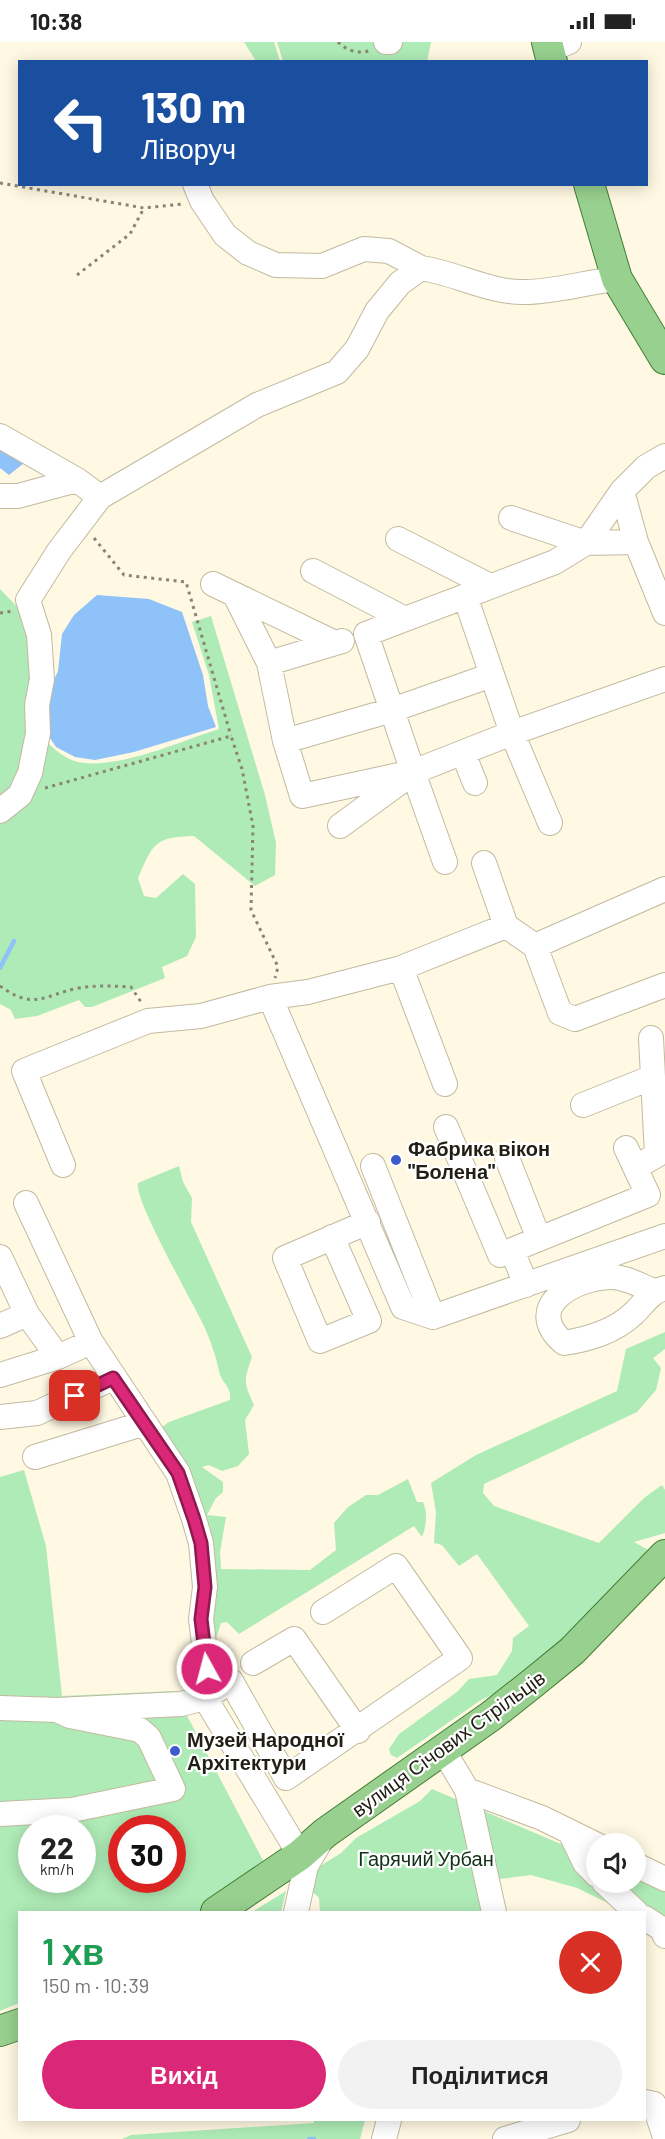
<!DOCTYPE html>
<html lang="uk">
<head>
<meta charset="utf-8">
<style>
	:root { --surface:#fff; --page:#f2f2f2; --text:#222; --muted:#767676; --accent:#db2777 }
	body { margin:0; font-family:Barlow,sans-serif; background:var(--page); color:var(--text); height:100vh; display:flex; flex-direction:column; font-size:22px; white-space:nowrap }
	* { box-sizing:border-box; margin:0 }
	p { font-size:20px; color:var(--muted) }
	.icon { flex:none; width:33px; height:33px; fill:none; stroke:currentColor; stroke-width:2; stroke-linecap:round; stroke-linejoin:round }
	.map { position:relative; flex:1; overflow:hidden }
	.drawer { position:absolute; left:18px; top:1869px; width:628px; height:210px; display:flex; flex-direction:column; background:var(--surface); border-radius:0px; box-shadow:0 3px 15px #0003 }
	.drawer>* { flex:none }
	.top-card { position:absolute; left:18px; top:18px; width:630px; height:126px; border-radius:0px; box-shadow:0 3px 15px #0003; background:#1a4fa0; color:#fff; overflow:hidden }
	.buttons { position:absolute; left:586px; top:1791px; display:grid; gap:12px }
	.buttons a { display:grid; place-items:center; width:60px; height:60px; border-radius:50%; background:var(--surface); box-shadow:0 3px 15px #0003; font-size:30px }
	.speed { position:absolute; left:18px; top:1773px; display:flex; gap:12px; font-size:30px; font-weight:700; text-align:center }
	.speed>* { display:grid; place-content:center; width:78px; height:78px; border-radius:50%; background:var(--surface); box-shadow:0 3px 15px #0003; line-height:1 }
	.speed small { font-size:15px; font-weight:400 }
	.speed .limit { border:9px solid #d22; background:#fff; color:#111 }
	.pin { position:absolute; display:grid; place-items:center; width:51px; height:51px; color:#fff; margin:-26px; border-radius:12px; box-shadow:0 3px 9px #0006 }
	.me { position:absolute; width:66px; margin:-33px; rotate:353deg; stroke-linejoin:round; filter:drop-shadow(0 0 4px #0008) }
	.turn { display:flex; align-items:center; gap:21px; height:126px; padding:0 24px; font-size:27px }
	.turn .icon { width:78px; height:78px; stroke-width:2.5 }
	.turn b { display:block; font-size:42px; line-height:51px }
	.round { display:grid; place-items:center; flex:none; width:63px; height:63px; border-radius:32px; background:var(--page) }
	.headline { display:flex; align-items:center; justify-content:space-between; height:102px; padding:0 24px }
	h1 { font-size:36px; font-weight:600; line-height:45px; color:#1e9e55 }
	.action { display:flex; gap:12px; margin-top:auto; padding:12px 24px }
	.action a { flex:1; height:69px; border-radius:36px; background:var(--accent); color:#fff; font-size:24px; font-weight:600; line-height:69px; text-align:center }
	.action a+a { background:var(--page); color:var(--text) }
	.status { display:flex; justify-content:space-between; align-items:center; height:42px; padding:0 30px; background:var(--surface); direction:ltr }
	.status svg { height:16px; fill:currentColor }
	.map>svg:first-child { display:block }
	.green { fill:#aeebb6; fill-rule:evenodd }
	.water { fill:#8fc2f9 }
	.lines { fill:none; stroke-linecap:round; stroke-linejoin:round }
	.stream { stroke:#8fc2f9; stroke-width:4.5 }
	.minor-casing { stroke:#c2ba9f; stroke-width:26 }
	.major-casing { stroke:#427d34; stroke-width:32 }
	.path { stroke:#898474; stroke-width:3; stroke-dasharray:3 4.5; stroke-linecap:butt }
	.minor { stroke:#fff; stroke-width:24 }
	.major { stroke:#98d08f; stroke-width:30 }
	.route-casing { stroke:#8e194d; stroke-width:15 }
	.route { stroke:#db2777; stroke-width:10 }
	.poi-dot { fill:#3f5acd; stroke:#fff; stroke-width:2 }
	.labels { text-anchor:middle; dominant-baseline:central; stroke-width:4.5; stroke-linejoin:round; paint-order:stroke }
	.poi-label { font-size:20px; font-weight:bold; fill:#211e14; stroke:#fff; text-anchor:start }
	.street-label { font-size:20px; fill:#211e14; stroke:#fff }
	.park-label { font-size:20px; fill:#113118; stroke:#fff }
</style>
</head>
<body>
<div class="status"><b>10:38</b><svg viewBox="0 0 49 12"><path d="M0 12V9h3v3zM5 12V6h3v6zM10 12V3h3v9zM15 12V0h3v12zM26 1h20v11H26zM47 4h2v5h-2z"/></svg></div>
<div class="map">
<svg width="665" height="2097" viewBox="0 0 665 2097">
	<rect width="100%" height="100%" fill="#fff8e2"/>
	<path class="green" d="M244,0H274L280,19H256Z
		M277,0H431L427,20L283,19Z
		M0,547L27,575L47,700C56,709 66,717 78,720C118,728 181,699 219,687L209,633L192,580L211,574L265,753L276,801L275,833L255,844L194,794C154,795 153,802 138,836L144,854L156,856L183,832L195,842L196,895L187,914L162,925L165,936L92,965H85L79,958L37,974L15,977L11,968L0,962Z
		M179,1124L183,1140L192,1156L191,1180L252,1315C244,1339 243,1339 254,1363L245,1378L249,1412L238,1424L222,1429L209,1423L202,1425L223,1440V1450L216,1456L207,1473L226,1475L220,1510L221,1527L310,1528L336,1508L334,1481L348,1465L366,1453H378L408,1437L417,1460H423C428,1471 426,1485 422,1495L414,1484L239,1592L227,1580L221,1581L213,1605L210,1536L158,1388L169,1380L230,1358C232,1344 221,1341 219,1329C216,1314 210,1297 203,1282C193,1261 133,1156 138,1141Z
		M665,1290V1307L653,1316L661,1326L656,1348L637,1370L484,1442L483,1451L494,1464L599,1501L644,1456L662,1443L665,1448V1491L634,1500L650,1509L524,1638L481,1658L397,1716L391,1713L389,1707L399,1692L457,1650L469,1637L497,1633L512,1609L513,1596L529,1584L477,1512L459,1524L442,1503L434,1501L436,1470L431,1441L476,1413L617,1349L626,1307Z
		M24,1428L46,1504L62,1654L174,1649L267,1826L201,1870H20L19,1961L0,1969V1435ZM32,1786H82V1838H32ZM122,1786H172V1838H122Z
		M432,1747L589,1814L597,1802V1840H636V1816L665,1829V1885L628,1856L606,1860L577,1846L531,1833L475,1840L482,1870H320L319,1856L310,1847L317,1826L341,1811L356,1796L420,1759Z
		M286,1849L281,1870H252Z
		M314,2078H365L360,2097H122L131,2093L314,2081Z"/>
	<path class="water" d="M0,401L28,418L9,433L0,426Z
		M97,553L149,557L182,570L203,633L208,664L216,685L134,710L95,718L75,715L56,705L50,696L47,674L50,647L58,629L62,592L74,573Z"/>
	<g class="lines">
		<path class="stream" d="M0,926L14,899
			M309,2097H314"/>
		<defs>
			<path id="minor" d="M386,0H390
				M549,8L569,0
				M195,142L202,159L225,193L248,211L276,223L322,224L364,207L389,209L421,226
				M0,394L77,438L100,455
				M0,454H18L77,438
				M511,476L586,501L622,449
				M398,497L490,544
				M636,500L622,449L646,425L665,414
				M313,529L405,577
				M213,542L335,601
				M235,553L269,621L285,699L302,754L413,730
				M465,554L512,691L550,781
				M665,571L636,500L586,501L555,520L366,592L413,730L512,691L665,637
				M269,621L342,599
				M285,699L392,668L492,633
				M463,711L475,741
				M413,730L445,820
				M0,769L20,753L30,731L38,691L37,663L42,637L39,593L28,558L59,509L100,455L257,363L337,330L357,307L377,269L400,241L421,226C456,231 489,251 525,250C555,250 586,240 617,237
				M340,784L407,735
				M484,821L506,884
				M535,904L560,971L575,977L665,943
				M401,926L445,1042
				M270,955L403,1265L433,1275L665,1194
				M583,1063L653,1035
				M446,1085L500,1213L512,1208
				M507,1116L539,1197
				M63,1123L24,1029L148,979L201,974L270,955L308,950L401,926L506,884L535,904L665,847
				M373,1124L433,1275
				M636,1125L657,1113L651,996
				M26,1161L91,1300
				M332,1195L369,1279L320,1299L285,1216L368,1180
				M0,1215L27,1272L58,1315
				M526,1243L512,1208L648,1153L626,1106
				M654,1249C641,1244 624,1234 610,1235C574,1236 522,1265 564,1301C589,1297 614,1290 633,1272C644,1262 650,1250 665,1246
				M0,1284L27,1272
				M0,1333L58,1315L91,1300L178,1431L194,1477L201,1501L205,1545L201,1577L207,1627L205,1656L300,1813
				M0,1375L37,1371L113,1336
				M35,1415L145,1381
				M253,1621L294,1597L358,1689
				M0,1666L57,1668L70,1674L140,1688L149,1696L173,1747L72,1768L0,1772
				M57,1668L181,1662L205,1656L231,1639L286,1736L460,1616L396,1524L323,1570
				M443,1708L467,1748L542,1776L597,1803
				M467,1748L494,1870
				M570,1790L585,1821L597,1833
				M636,1823L665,1837
				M604,1840L636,1870
				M296,1870L306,1824L320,1800
				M645,1876L662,1887L665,1894
				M645,2060L654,2062L665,2095
				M384,2097L389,2078
				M505,2097L568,2078"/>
			<path id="major" d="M547,0L552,20
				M589,142L617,237L665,317
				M216,1870L300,1813L325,1791L491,1674L534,1640L572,1609L665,1513
				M0,1989L20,1982"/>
		</defs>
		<use href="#minor" class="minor-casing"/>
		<use href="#major" class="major-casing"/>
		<path class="path" d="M338,0C345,8 360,13 371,8
			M0,141L144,166L182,162
			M77,233L130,192L144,166
			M94,496L124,533L186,540L231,694
			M0,571L13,569
			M45,746L231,694L242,727L253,784L251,868L278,925L275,936
			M0,944C35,969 43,953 79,946C96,943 113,944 131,945L141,960"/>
		<use href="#minor" class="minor"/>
		<use href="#major" class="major"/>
	</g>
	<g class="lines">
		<defs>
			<path id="route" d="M75,1354L113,1336L178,1431L194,1477L201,1501L205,1545L201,1577L207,1627"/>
		</defs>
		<use href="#route" class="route-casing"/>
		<use href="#route" class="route"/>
	</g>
	<g class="poi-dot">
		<circle cx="396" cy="1118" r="6"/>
		<circle cx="175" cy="1709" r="6"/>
	</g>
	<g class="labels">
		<g class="poi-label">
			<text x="408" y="1106">Фабрика вікон<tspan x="408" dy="23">"Болена"</tspan></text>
			<text x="187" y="1697">Музей Народної<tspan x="187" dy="23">Архітектури</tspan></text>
		</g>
		<g class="street-label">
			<text transform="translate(448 1701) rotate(-36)">вулиця Січових Стрільців</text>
		</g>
		<g class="park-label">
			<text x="426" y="1816">Гарячий Урбан</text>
		</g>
	</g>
</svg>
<div class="buttons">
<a><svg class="icon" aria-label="sound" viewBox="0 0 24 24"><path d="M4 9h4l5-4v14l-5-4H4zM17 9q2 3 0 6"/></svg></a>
</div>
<div class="speed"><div>22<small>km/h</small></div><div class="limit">30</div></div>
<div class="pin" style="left:75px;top:1354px;background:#d93025"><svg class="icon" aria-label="arrive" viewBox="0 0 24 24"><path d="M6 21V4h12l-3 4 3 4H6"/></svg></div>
<svg class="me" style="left:207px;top:1627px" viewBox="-20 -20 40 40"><circle r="17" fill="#db2777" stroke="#fff" stroke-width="3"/><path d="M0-11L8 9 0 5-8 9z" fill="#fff"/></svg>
<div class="top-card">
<div class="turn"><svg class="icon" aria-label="left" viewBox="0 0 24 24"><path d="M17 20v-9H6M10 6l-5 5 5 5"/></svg><div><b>130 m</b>Ліворуч</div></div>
</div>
<section class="drawer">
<div class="headline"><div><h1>1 хв</h1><p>150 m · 10:39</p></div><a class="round" style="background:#d93025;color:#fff"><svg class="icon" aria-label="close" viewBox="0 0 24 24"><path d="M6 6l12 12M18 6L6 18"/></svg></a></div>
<div class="action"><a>Вихід</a><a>Поділитися</a></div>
</section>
</div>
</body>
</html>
